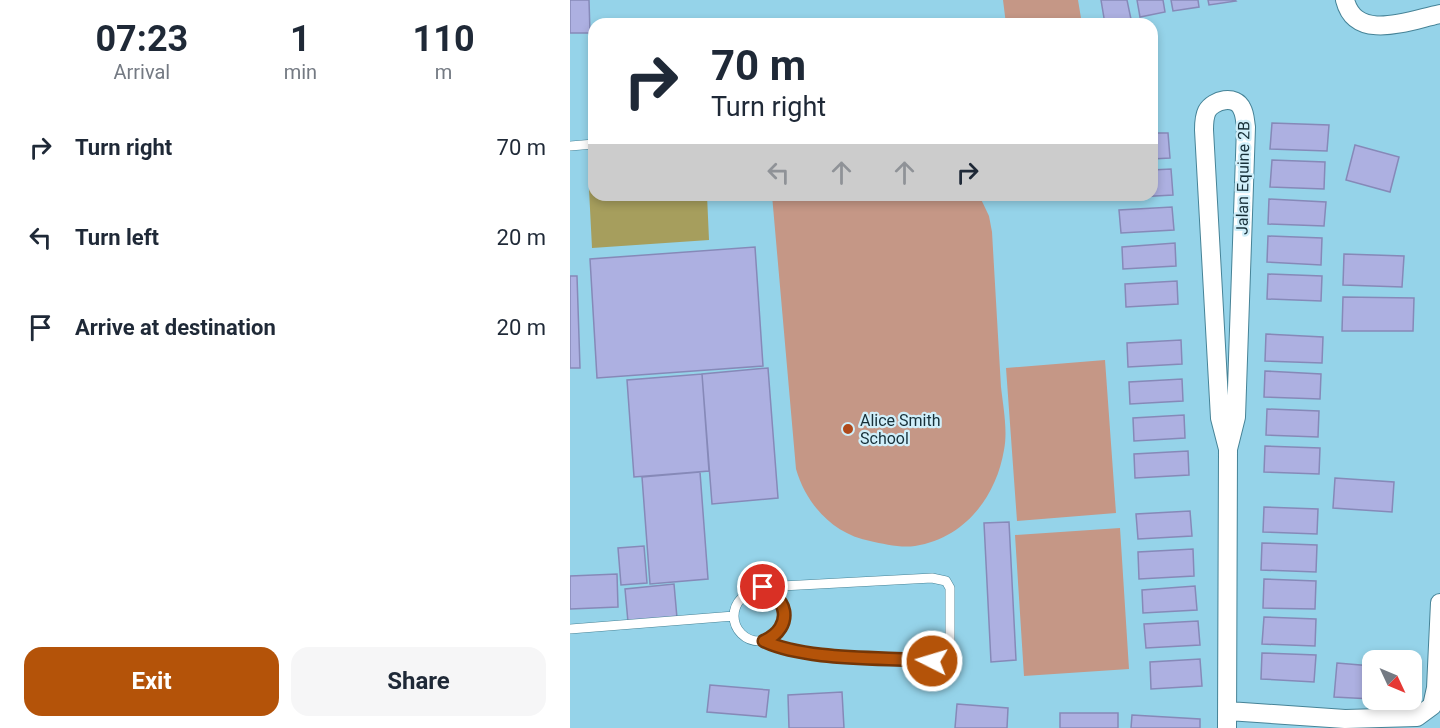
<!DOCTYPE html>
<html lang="en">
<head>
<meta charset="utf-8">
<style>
	:root { --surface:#fff; --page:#f6f6f7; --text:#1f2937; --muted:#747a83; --accent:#b45309 }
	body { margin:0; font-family:Roboto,sans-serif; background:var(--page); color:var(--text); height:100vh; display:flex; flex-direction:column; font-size:22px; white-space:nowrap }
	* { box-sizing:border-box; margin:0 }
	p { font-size:20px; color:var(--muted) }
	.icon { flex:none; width:33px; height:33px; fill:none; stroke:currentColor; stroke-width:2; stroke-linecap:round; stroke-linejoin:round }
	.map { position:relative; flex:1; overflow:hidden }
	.sheet { display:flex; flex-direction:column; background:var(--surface); width:570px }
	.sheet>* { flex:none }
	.guide { position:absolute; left:18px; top:18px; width:570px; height:183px; border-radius:18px; box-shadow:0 3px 9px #0003; background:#fff; color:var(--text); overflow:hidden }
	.needle { width:39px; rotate:134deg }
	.controls { position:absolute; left:792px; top:650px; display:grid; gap:12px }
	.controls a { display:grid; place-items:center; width:60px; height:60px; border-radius:12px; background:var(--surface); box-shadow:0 3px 9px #0003; font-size:30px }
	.pin { position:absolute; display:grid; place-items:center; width:51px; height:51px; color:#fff; margin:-26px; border:3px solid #fff; border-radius:50%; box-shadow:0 2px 6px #0007 }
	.me { position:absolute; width:66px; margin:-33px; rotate:275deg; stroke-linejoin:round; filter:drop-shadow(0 0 4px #0008) }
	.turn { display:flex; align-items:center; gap:21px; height:126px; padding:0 24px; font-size:27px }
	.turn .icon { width:78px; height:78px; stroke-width:2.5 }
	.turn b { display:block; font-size:42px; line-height:51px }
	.lanes { display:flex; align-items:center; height:57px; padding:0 24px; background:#0003; justify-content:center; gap:30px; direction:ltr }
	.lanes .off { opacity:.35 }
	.eta { display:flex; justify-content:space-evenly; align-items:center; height:102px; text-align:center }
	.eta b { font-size:36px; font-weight:700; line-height:42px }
	.action { display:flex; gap:12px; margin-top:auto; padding:12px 24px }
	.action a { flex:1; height:69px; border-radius:18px; background:var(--accent); color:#fff; font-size:24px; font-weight:700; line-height:69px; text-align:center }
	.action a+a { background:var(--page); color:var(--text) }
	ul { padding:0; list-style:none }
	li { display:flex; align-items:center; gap:18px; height:90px; padding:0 24px }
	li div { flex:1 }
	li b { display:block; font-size:22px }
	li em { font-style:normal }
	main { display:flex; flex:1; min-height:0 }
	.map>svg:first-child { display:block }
	.green { fill:#c59786 }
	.water { fill:#a69e5d }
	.building { fill:#adb0e1; stroke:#8689b8; stroke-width:1.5 }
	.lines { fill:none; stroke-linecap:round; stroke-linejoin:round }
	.service-casing { stroke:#468397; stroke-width:10 }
	.minor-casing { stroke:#468397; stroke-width:20 }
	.service { stroke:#fff; stroke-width:9 }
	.minor { stroke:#fff; stroke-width:18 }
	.route-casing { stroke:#753606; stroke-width:15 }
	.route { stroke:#b45309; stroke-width:10 }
	.poi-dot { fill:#af4a1c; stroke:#d0effa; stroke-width:2 }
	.labels { text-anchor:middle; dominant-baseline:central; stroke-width:4.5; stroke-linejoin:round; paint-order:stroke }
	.street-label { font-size:16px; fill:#173039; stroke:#d0effa }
	.poi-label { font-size:16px; fill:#173039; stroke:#d0effa; text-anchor:start }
</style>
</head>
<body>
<main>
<section class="sheet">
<div class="eta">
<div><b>07:23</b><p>Arrival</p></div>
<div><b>1</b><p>min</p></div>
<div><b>110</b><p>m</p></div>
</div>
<ul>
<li><svg class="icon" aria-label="right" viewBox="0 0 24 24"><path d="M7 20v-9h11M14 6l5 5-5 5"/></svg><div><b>Turn right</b></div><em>70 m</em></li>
<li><svg class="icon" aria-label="left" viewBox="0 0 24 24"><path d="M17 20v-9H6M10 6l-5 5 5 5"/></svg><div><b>Turn left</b></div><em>20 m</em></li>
<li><svg class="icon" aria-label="arrive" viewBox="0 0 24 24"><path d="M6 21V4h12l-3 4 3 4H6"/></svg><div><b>Arrive at destination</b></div><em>20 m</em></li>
</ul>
<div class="action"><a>Exit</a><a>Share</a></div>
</section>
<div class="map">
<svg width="870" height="728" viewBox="0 0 870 728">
	<rect width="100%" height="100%" fill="#95d3e9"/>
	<path class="green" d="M433,0H508L512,24H436Z
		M202,195H409L419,216L422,232C425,284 428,335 431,387C433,406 438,430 434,450C426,497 395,538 345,546C330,548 314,544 300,541C263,534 236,504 226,469Z
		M535,360L546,513L447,521L436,368Z
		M550,528L559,669L454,676L445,535Z"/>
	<path class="water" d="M19,189H24V195H137L139,240L22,248Z"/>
	<path class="building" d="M0,0H19L20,33H0Z
		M531,0H557L562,24H535Z
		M567,0H593L595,12L570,17Z
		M601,0H628L629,7L603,11Z
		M638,0H665L666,1L639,5Z
		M702,123L759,125L757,151L700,149Z
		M582,133H598L600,158L582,159Z
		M785,145L829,157L820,192L776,180Z
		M702,160L755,162L754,189L700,187Z
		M601,169L603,195L549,198V195H582V170Z
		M699,199L756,202L754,226L698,224Z
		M602,207L604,230L551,233L549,210Z
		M698,236L752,238L751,265L697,262Z
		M605,243L606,266L553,269L552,247Z
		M185,247L193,366L27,378L20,259Z
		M774,254L834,256L832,287L773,285Z
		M698,274L752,276L751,301L697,299Z
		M0,276H7L10,368H0Z
		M607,281L608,304L556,307L555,284Z
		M773,297L844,298L843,331H772Z
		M696,334L753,337L752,363L695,361Z
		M611,340L612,364L558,367L557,343Z
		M198,368L208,498L142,504L132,374Z
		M695,371L751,374L750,399L694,397Z
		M132,374L139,471L64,477L57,380Z
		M612,379L613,401L560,404L559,382Z
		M697,409L749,411L748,437L696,435Z
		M614,415L615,438L564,441L563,418Z
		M695,446L750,448L749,474L694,472Z
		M618,451L619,475L565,478L564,454Z
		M130,472L138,579L80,584L72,477Z
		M765,478L824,482L822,512L763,508Z
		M694,507L748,509L747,534L693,532Z
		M620,511L622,536L568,539L566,514Z
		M439,522L446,660L421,662L414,523Z
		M692,543L747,545L746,572L691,570Z
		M74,546L77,583L51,585L48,548Z
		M623,549L624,576L569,579L568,552Z
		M47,574L48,607L0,609V576Z
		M694,579L746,581L745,609L693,608Z
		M104,584L107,618L58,622L55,589Z
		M625,586L627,610L573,613L572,590Z
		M694,617L746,619L745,646L692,644Z
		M628,621L630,645L576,648L574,624Z
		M692,653L746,655L744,682L691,679Z
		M630,659L632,686L581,689L580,662Z
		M767,663L802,666V699L764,697Z
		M140,685L199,690L196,717L137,712Z
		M272,692L274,728H219L218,695Z
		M387,704L438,708L437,728H385Z
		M490,713H548V728H490Z
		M562,715L630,719V728H561Z"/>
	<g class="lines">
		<defs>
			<path id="service" d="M0,146L24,144
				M164 616a25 25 0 1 1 50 0a25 25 0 1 1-50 0Z
				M185,591L193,587L362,578L376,581L380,588V649L371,659L362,661C313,657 236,661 194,641
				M0,629L164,616"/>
			<path id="minor" d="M775,0C786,43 840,20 870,14
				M658,711L775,719L847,717L862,706L866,688L870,603
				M657,728L658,449L650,418L634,130C634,124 634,117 637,111C643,100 666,94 672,109C675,114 675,122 676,127L666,417L658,449"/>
		</defs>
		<use href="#service" class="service-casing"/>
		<use href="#minor" class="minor-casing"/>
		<use href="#service" class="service"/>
		<use href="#minor" class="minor"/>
	</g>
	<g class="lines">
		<defs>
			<path id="route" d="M193,587L185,591C219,591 225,628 194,641C236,661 313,657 362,661"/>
		</defs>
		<use href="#route" class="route-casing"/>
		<use href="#route" class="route"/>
	</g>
	<circle class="poi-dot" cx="278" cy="429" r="6"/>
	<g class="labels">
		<g class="street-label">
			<text transform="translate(673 178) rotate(-89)">Jalan Equine 2B</text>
		</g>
		<g class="poi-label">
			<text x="290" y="420">Alice Smith<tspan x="290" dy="18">School</tspan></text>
		</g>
	</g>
</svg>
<div class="controls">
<a><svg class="needle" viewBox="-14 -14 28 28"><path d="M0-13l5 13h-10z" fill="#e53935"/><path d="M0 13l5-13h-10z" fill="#747a83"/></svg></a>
</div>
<div class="pin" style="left:193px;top:587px;background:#d93025"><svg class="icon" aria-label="arrive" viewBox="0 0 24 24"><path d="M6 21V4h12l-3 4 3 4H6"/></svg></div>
<svg class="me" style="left:362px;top:661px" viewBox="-20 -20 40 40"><circle r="17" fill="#b45309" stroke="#fff" stroke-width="3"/><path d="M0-11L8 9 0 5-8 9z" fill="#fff"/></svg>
<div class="guide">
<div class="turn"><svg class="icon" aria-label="right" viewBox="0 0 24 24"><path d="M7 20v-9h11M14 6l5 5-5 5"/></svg><div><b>70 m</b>Turn right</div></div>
<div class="lanes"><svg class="icon off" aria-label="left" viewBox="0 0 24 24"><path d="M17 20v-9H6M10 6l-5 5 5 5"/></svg><svg class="icon off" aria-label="ahead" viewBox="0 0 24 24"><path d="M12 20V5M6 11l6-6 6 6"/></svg><svg class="icon off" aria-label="ahead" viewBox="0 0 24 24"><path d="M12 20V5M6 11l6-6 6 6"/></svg><svg class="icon" aria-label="right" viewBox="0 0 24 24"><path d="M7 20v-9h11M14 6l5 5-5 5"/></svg></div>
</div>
</div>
</main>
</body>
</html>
